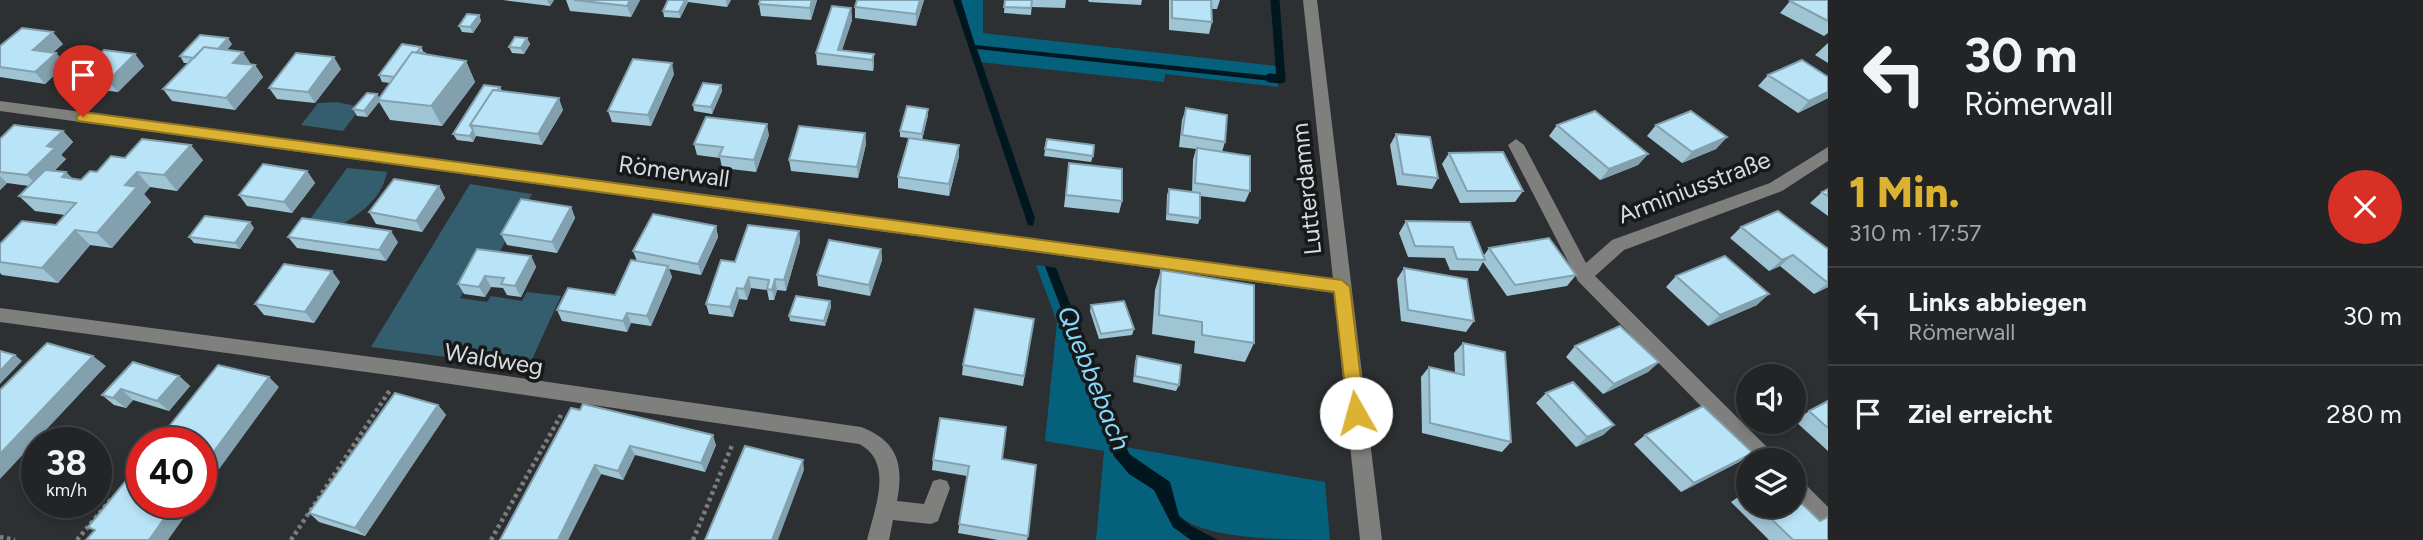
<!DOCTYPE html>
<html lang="de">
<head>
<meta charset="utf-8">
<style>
	:root { --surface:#222426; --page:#2a2c2e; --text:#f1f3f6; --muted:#a2a4a7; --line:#3f4143; --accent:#dcb233 }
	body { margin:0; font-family:Figtree,sans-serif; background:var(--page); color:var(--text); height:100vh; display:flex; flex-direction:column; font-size:26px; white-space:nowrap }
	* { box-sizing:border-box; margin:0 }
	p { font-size:23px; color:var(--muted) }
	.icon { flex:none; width:38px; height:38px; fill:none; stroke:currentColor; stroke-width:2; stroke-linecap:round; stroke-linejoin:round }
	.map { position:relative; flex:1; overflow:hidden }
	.details { display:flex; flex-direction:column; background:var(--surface); width:595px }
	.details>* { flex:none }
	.guide { background:#222426; color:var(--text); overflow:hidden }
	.controls { position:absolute; left:1736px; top:364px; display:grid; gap:14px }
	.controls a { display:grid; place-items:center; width:70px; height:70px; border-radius:50%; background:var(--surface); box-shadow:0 4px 10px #0003,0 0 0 2px var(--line); font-size:35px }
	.speed { position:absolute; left:21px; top:427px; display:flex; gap:14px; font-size:35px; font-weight:700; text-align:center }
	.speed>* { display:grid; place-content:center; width:91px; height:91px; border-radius:50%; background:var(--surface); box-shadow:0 4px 10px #0003,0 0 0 2px var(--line); line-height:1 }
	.speed small { font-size:18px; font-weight:400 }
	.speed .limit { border:10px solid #d22; background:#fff; color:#111 }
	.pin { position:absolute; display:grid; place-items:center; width:60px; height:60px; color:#fff; margin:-72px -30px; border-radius:50% 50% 50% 0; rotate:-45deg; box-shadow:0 0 7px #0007 }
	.pin .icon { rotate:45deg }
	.me { position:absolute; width:77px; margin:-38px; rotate:353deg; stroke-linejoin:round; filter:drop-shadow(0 0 5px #0008) }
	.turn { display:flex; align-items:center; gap:24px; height:147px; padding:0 21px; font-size:32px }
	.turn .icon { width:91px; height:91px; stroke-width:2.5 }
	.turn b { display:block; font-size:49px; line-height:60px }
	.round { display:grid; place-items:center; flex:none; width:74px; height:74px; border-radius:37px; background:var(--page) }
	.overview { display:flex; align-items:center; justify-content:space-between; height:119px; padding:0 21px }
	h1 { font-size:42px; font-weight:800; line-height:52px; color:var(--accent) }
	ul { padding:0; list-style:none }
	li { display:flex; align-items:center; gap:21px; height:98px; padding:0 21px; border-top:2px solid var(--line) }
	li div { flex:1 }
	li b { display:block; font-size:26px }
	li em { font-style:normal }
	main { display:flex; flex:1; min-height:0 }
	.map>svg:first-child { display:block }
	.green { fill:#345d6e }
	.forest { fill:#05607b }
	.water { fill:#011720 }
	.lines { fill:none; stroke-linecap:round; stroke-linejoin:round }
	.stream { stroke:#011720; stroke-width:9 }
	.path { stroke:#7b7e7f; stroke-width:4.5; stroke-dasharray:3.5 3.5; stroke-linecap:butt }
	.minor { fill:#7f7f7d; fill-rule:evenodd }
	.wall { fill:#9fc4d4 }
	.shaded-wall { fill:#82a0ad }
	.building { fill:#b9e4f7; stroke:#82a0ad; stroke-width:2 }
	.route { fill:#dcb233; stroke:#8f7421; stroke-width:2 }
	.labels { text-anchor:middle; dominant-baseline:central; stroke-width:7; stroke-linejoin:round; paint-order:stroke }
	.street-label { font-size:24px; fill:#d8dadb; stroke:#161819 }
	.water-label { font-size:26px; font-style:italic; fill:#88d9fb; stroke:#161819 }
</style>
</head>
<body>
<main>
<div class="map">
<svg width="1828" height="540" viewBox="0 0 1828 540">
	<rect width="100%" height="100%" fill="#2d3032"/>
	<path class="green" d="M336,102L361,107L343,131L301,125L318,103Z
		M347,168L387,172C381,203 355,216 330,232L303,229Z
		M470,184L532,194L496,258L483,256L460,298L487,302L491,296L522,301L527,292L561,296L528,368L371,347Z"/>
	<path class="forest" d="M961,0H983V33L1276,66L1278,87L1165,74L1164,82L980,62Z
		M1036,265L1045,266L1099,407L1114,457L1154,490L1173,527L1191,540H1096L1104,451L1045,441L1057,322Z
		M1125,447L1325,482L1330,540C1293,540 1199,540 1178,514C1174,505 1172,492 1170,482L1134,460Z"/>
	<path class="water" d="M953,0H961L975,45L1281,77L1282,82L977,49L1035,218L1033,226L1028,225Z
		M1045,266L1056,268L1129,454L1170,482L1179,516L1191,526L1218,540H1191L1173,527L1154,490L1129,474L1114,456L1099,407Z"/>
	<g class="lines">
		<path class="stream" d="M1270,78L1281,79L1275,0"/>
		<path class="path" d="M0,537L15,540
			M77,540L112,498
			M291,540L390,390
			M491,540L561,415
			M693,540L733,443"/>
		<path class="minor" d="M1303,0H1317L1382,540H1360L1334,293L0,111V101L1333,279Z
			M1516,139L1524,145L1586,263L1612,240L1770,183L1828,147V161L1782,191L1624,250L1595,276L1774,454L1777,460H1754L1578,281L1508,145Z
			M0,308L403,361L861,427C898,441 904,465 897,501L924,504L933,481L940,479L947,481L950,488L938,521L931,524L893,520L889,540H867C874,510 895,462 859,444L403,377L0,322Z
			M1794,478L1801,480L1828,507V531L1821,528L1794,501Z"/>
	</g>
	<path class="wall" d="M503,0H554L550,6Z
		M566,0H640L631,17L570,11Z
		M668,0H731L727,7L688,2L680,18L664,17L663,11Z
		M817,0L811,20L761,16L759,4Z
		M857,0H924L916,26L855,18V7Z
		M1005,0H1066L1065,8L1032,7V1L1031,15L1004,13Z
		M1088,0H1142L1141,5L1089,2Z
		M1169,0H1220L1217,9H1212V22L1209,34L1169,30Z
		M1828,0V33L1824,36L1780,13L1790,1Z
		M851,8L852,20L842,50L874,54V65L873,71L817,65L816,53Z
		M479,15L481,21L473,33L462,32L459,26Z
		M527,38L530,44L524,54L512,53L509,47Z
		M1828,43V63L1815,55Z
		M63,44L53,52L56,53L66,64L45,84L0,77V46Z
		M232,44L227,50L251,64L250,65H255L263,77L235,110L172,101L163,89L189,63H184L180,56Z
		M421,47L425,55L466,61L475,82L442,126L390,120L379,102L367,117L357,116L353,109L377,94L379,98L390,83L382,82L379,75Z
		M144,66L118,92L86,88L76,76Z
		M341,69L315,103L277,99L269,88Z
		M674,74L651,126L612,122L608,111Z
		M1768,75L1828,77V98L1798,113L1758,86Z
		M721,85L722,91L712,114L694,111L693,105Z
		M500,87L502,91L563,110L542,145L476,136L473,142L457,140L453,134Z
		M1186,108L1225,142L1222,152L1250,191L1245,202L1200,196V218L1198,224L1166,220L1167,195L1169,189L1192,192L1193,160L1196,149L1179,147L1182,120Z
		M928,115L922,140L959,156L949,196L898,188V177L909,138L900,137V131Z
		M1557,125L1648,154L1638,165L1600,180L1549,136Z
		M1656,125L1727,137L1716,149L1682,163L1647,136Z
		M63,131L73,142L61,155L66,159L54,171L66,172L72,178L81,180L125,158L203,160L177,191L150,187L144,194L151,202L112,248L90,245L58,283L2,275L0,273V244L56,225L65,215L35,211L19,196L29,186L7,183L0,190V139Z
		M865,133L866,144L858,178L791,171L789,160Z
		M1396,134L1438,178L1432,189L1397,185L1390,145Z
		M769,135L756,172L722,168L720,158L697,155L694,144Z
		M1047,139L1093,156L1091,162L1044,156Z
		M1449,153L1523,191L1515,202L1460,203L1442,164Z
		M1069,163L1122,201L1119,213L1064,207Z
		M307,171L315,183L292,213L247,206L239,195Z
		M439,186L445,198L422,232L376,224L369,212Z
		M1828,189V216L1810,203L1822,192Z
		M571,207L575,218L557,253L507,245L501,234Z
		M1406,221L1484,255L1489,248L1576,275L1567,286L1507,296L1483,262L1478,271L1450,270L1445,258L1408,257L1399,233Z
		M716,226L718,237L701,275L669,269L672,277L651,326L631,323L627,332L562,321L557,310L615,295L637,261L633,251Z
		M1741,227L1828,249V287L1814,294L1780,266L1769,271L1730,238Z
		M254,228L240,249L194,243L189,237Z
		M799,231L800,242L786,291L777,290L774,300H769L767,290L751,288L747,300L739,299L733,317L709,314L706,304L735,262Z
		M288,237L398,242L386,261L297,248Z
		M881,249L882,260L870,296L818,286L817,275Z
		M531,256L536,267L521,297L507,295L503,288L491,287L485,297L464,294L458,284Z
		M1404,268L1474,321L1466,332L1401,321L1397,279Z
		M1161,270L1254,343L1245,362L1194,353L1195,341L1152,334L1155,290Z
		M1676,276L1757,305L1708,326L1666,287Z
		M340,282L314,323L264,315L255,304Z
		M830,301L831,307L825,326L790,321L789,316Z
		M1091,305L1134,329L1132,335L1099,339L1090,311Z
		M1034,319L1023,386L962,375L963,365Z
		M1463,343L1511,442L1502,452L1422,433L1421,377L1429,367L1455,373L1454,353Z
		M1575,346L1659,362L1648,372L1603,394L1566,357Z
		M1137,356L1179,385L1176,391L1133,382L1135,362Z
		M179,376L190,386L169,411L133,400L126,408L114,405L102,395Z
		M1546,393L1614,425L1603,435L1576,447L1536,403Z
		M1828,401V451L1795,421L1809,411Z
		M438,405L446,415L365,536L319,522L309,513Z
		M580,410L716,445L705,472L635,455L623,480L601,474L568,540H500Z
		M1645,435L1739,462L1681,492L1634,444Z
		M1002,459L1028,536L1027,540H998L958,533L967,476L932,470L933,460Z
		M1748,490V506H1794L1820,521L1828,540H1769L1731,502Z"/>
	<path class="shaded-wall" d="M547,0H554L550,6Z
		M630,0H640L631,17L627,6Z
		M685,0H688V2L680,18L679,12Z
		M726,0H731L727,7Z
		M812,0H817L811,20L810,8Z
		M920,0H924L916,26V14Z
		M851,8L852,20L840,56L838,50Z
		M479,15L481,21L473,33L470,27Z
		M53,32L63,44L44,61L33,50Z
		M228,38L232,44L219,59L215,53Z
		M527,38L530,44L524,54L521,48Z
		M243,52L251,64L241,74L233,63Z
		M56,53L66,64L45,84L35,72Z
		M135,54L144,66L118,92L108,81Z
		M874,54V65L873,71L872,60Z
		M334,57L341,69L315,103L308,92Z
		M466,61L475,82L442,126L431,106Z
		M672,63L674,74L651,126L648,115Z
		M255,65L263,77L235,110L226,98Z
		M721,85L722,91L712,114L711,107Z
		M1828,92V98L1798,113L1809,101Z
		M377,94L380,100H378L379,102L367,117L364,111Z
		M559,98L563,110L542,145L538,134Z
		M928,109V115L922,140V134Z
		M767,124L769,135L756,172L754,160Z
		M473,130L476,136L473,142L470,136Z
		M63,131L73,142L61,155L66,159L39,187L27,175L47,146Z
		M865,133L866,144L858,178L857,167Z
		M1727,137L1716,149L1682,163L1692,152Z
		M191,145L203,160L177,191L164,175Z
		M959,145V156L949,196V184Z
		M1648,154L1638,165L1600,180L1609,169Z
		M307,171L315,183L292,213L284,202Z
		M66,172L81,188L62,177Z
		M137,172L150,187L144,194L151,202L112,248L97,233L125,185Z
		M0,176L7,183L0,190Z
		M439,186L445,198L422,232L416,221Z
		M571,207L575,218L557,253L552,242Z
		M250,222L254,228L240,249L235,243Z
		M716,226L718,237L701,275L698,264Z
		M75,230L90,245L58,283L42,268Z
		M391,231L398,242L386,261L379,250Z
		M799,231L800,242L786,291L784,280Z
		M881,249L882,260L870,296L869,285Z
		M1793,255L1780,266L1769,271L1782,260Z
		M531,256L536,267L521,297L515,286Z
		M668,266L672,277L651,326L647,316Z
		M332,271L340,282L314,323L305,312Z
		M485,276L491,287L485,297L479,287Z
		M749,277L751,288L747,300L744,289Z
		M775,279L777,290L774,300L772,290Z
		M1828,283V287L1814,294Z
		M737,288L739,299L733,317L730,307Z
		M1769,294L1757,305L1708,326L1720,315Z
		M830,301L831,307L825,326L824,321Z
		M627,313L631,323L627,332L623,321Z
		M15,355L22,361L0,384V371Z
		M93,356L106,366L0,479V454Z
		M1659,362L1648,372L1603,394L1614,384Z
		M179,376L190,386L169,411L157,401Z
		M269,377L279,387L201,494V469Z
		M121,389L133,400L126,408L113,398Z
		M438,405L446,415L365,536L355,528Z
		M1614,425L1603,435L1576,447L1587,437Z
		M713,435L716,445L705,472L701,463Z
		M630,446L635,455L623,480L618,471Z
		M1753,453L1739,462L1681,492L1694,483Z
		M803,460L804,470L778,540H772Z
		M595,465L601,474L568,540H558Z
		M176,502H195L168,540H149Z"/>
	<path class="building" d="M574,0H630L627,6Z
		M668,0H685L679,12L663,11Z
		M760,0H812L810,8L759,4Z
		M857,0H920L916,14L855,7Z
		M1005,0H1032L1031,8L1004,7Z
		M1172,0H1211L1212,22L1172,18Z
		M1792,0H1828V21L1790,1Z
		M832,6L851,8L838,50L874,54L872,60L816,53Z
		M467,14L479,15L470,27L459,26Z
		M22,28L53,32L33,50L56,53L35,72L0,67V46Z
		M200,35L228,38L218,49L204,47L194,58L180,56Z
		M515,37L527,38L521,48L509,47Z
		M402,44L421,47L417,52L424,53L423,54L412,52L394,77L379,75Z
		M204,47L243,52L233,63L255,65L226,98L163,89Z
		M104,50L135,54L108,81L76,76Z
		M412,52L466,61L431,106L378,100Z
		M296,53L334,57L308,92L269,88Z
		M633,59L672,63L648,115L608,111Z
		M1802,60L1828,77V92L1809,101L1768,75Z
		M703,83L721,85L711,107L693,105Z
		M484,85L500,87L498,90H493L470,125L473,130L470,136L453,134Z
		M493,90L559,98L538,134L470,125Z
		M367,93L377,94L364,111L353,109Z
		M907,106L928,109L922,134L900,131Z
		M1186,108L1227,115L1225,142L1182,135Z
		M1595,111L1648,154L1609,169L1557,125Z
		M1691,111L1727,137L1692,152L1656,125Z
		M706,117L767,124L754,160L719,156L723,147L694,144Z
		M14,125L63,131L47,146L55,148L27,175L0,172V139Z
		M799,126L865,133L857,167L789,160Z
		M1396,134L1430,137L1438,178L1403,174Z
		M909,138L959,145L949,184L898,177Z
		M142,139L191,145L164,175L137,172L125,185L137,187L97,233L75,230L42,268L0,262V244L22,221L56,225L76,203L19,196L45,170L66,172L62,177L81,180L90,171L97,172L111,156L125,158Z
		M1047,139L1094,145L1093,156L1045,149Z
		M1197,148L1250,156V191L1195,183Z
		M1503,152L1523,191H1467L1449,153Z
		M1069,163L1122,169V201L1066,195Z
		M263,164L307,171L284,202L239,195Z
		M394,179L439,186L416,221L369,212Z
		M1169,189L1200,193V218L1168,214Z
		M1828,189V196L1822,192Z
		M521,199L571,207L552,242L501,234Z
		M1778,211L1828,249V283L1793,255L1782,260L1741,227Z
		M653,214L716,226L698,264L633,251Z
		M205,216L250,222L235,243L189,237Z
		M302,218L391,231L379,250L288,237Z
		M1406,221L1470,222L1485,260L1457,259L1453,247L1415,246Z
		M748,225L799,231L784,280L775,279L772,290L767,289L769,280L749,277L744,289L737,288L730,307L706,304L721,260L735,262Z
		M1549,238L1576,275L1515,285L1489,248Z
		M829,240L881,249L869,285L817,275Z
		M477,249L531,256L515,286L501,284L504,278L485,276L479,287L458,284Z
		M1725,256L1769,294L1720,315L1676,276Z
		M631,260L668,266L647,316L627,313L623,321L557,310L568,288L615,295Z
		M284,264L332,271L305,312L255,304Z
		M1404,268L1467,279L1474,321L1408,310Z
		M1161,270L1254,285V343L1202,335V322L1159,315Z
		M796,296L830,301L824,321L789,316Z
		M1124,301L1134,329L1101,334L1091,305Z
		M975,309L1034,319L1024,376L963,365Z
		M1620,326L1659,362L1614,384L1575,346Z
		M47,343L93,356L0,454V390Z
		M1463,343L1505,352L1511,442L1430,423L1429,367L1464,375Z
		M0,351L15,355L0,371Z
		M1137,356L1181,365L1179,385L1135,376Z
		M133,362L179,376L157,401L121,389L113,398L102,395Z
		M218,365L269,377L201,469V443H156Z
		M1573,382L1614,425L1587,437L1546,393Z
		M395,393L438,405L355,528L309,513Z
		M1828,401V428L1809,411Z
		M583,404L713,435L701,463L630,446L618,471L595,465L558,540H500L571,408L580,410Z
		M1703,406L1753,453L1694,483L1645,435Z
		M940,418L1006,427L1002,459L1036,465L1028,536L959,524L969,466L933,460Z
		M745,446L803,460L772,540H705Z
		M142,461V502H176L149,540H86L95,530L88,527Z
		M1794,496L1820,521L1828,517V540H1793L1758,506H1794Z"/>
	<path class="route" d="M83,112L1342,280L1350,287L1365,413L1356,421L1348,413L1334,292L78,121L76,117Z"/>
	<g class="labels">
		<g class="street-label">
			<text transform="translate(674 171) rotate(8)">Römerwall</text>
			<text transform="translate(1694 187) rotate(-21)">Arminiusstraße</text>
			<text transform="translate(1306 189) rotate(-96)">Lutterdamm</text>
			<text transform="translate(494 359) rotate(9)">Waldweg</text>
		</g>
		<g class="water-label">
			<text transform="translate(1094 378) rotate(68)">Quebbebach</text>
		</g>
	</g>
</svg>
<div class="controls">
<a><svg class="icon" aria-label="sound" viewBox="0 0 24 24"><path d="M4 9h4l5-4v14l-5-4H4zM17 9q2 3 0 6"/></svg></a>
<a><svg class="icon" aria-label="layers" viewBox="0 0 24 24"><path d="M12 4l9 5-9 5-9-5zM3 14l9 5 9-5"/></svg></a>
</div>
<div class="speed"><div>38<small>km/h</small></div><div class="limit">40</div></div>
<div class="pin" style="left:83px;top:117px;background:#d93025"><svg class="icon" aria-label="arrive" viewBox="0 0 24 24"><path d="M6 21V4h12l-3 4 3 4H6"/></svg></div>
<svg class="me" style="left:1356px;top:413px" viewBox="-20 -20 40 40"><circle r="19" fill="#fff"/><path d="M0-13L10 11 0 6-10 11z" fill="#dcb233"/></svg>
</div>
<section class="details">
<div class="guide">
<div class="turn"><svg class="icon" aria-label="left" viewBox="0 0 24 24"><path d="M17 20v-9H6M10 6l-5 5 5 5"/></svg><div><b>30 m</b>Römerwall</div></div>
</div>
<div class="overview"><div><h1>1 Min.</h1><p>310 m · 17:57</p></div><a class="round" style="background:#d93025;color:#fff"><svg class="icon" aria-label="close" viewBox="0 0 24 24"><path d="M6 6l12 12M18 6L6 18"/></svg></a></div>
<ul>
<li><svg class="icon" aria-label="left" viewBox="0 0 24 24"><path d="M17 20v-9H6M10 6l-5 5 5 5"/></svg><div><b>Links abbiegen</b><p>Römerwall</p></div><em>30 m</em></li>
<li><svg class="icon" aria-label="arrive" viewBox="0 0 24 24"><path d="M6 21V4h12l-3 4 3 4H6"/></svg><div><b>Ziel erreicht</b></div><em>280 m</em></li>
</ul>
</section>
</main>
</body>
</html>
